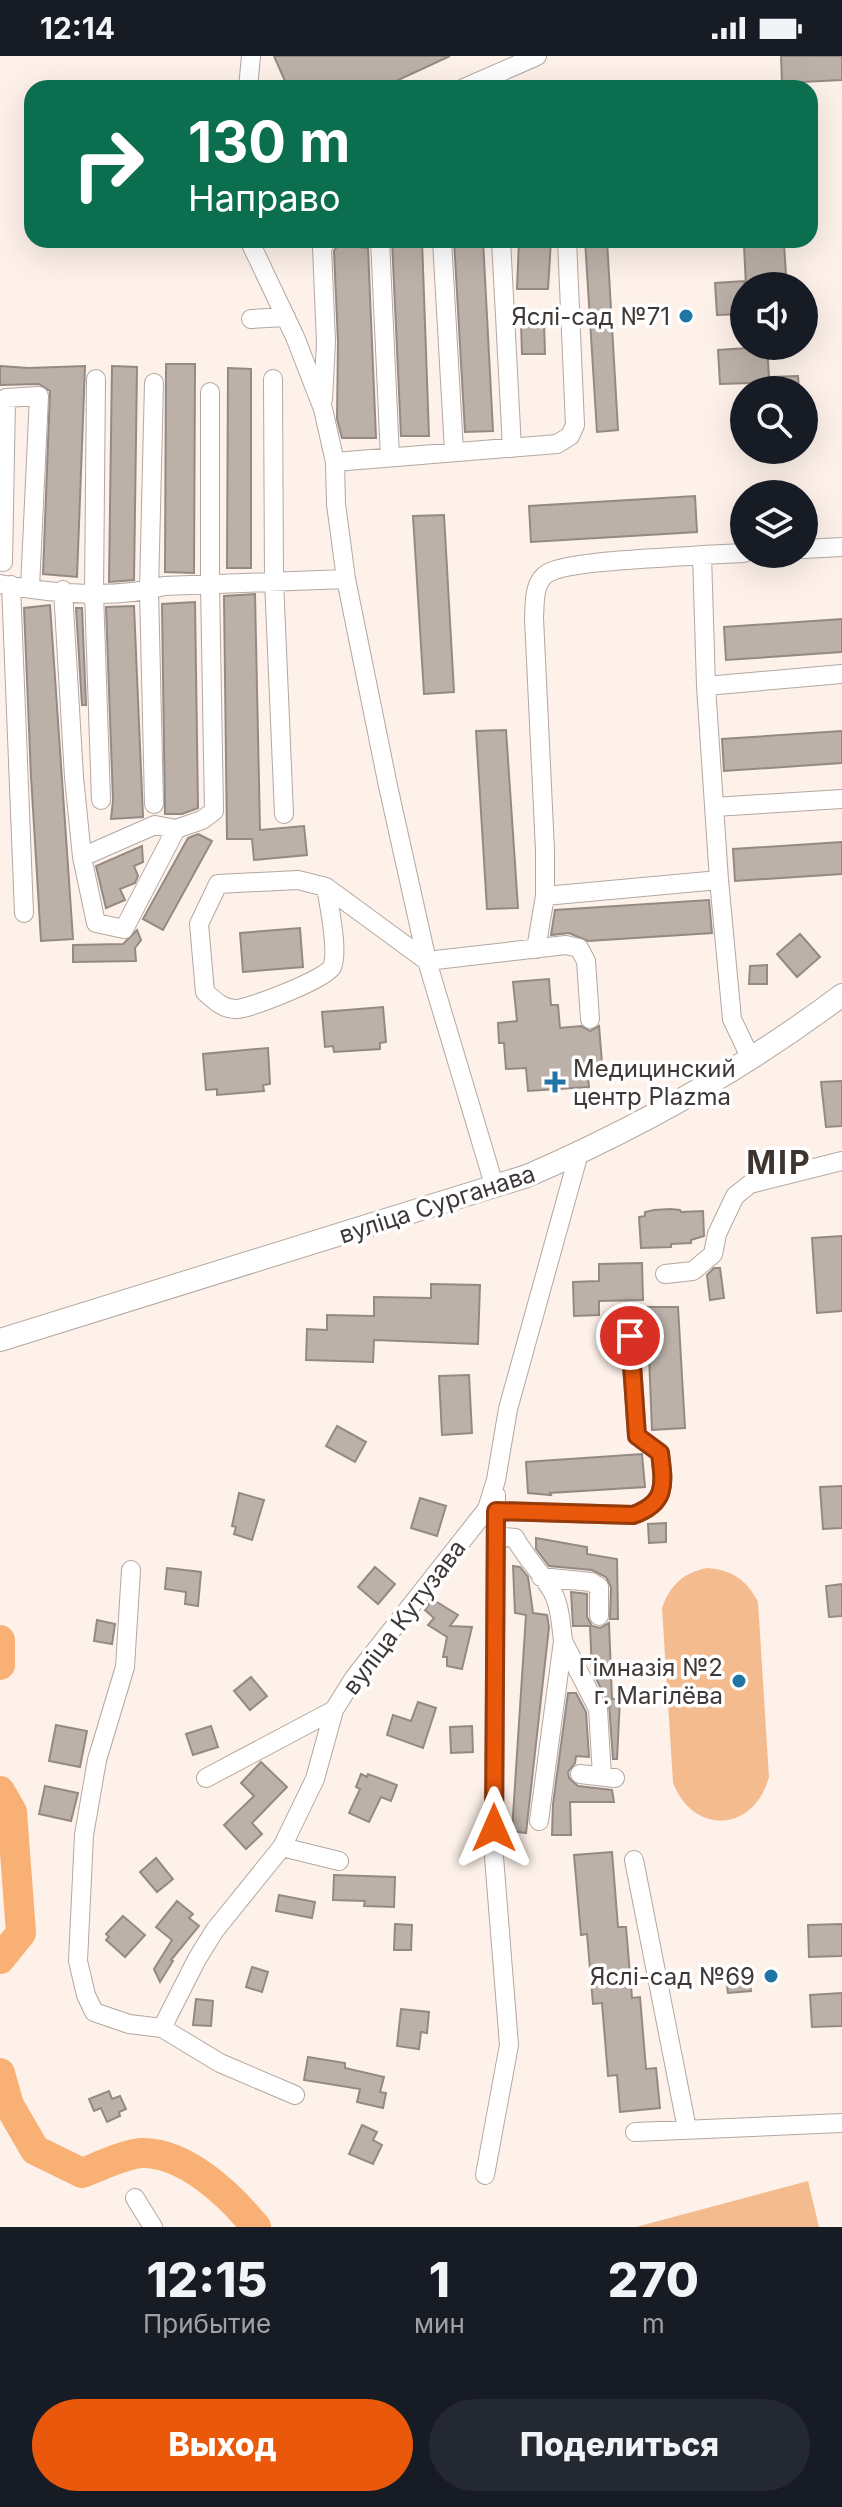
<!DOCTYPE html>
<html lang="ru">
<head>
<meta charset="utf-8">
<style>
	:root { --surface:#171b24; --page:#242831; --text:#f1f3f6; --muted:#9ea1a6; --accent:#ea580c }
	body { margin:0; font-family:Inter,sans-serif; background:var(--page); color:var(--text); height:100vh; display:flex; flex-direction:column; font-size:30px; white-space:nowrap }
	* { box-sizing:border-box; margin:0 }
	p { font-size:26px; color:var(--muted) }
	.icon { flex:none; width:44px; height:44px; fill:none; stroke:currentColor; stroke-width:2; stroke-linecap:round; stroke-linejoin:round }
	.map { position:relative; height:2171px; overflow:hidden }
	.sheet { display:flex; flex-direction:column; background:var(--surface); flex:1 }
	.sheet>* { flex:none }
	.top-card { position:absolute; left:24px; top:24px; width:794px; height:168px; border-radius:24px; box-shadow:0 8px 32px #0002; background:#0b6e4f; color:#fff; overflow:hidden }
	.fabs { position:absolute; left:730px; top:216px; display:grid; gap:16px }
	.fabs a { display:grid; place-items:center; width:88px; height:88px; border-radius:50%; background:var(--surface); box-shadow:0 8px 32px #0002; font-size:40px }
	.pin { position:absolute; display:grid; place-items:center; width:68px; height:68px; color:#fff; margin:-34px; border:4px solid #fff; border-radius:50%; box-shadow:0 2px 8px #0007 }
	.me { position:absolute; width:88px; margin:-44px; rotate:0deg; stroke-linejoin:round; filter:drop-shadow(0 0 6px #0008) }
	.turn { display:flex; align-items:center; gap:28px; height:168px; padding:0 32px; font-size:36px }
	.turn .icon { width:104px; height:104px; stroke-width:2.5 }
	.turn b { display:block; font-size:56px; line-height:68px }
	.eta { display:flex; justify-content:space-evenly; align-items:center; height:136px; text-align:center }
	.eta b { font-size:48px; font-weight:800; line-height:56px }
	.button { display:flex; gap:16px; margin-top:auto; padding:16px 32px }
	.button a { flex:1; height:92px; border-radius:48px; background:var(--accent); color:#fff; font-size:32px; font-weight:800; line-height:92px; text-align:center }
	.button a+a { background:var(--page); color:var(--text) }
	.status { display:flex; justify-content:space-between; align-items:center; height:56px; padding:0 40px; background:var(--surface); direction:ltr }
	.status svg { height:22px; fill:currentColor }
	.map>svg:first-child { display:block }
	.green { fill:#f4bb8e }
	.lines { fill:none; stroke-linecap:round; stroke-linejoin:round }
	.river { stroke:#f9b074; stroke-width:30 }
	.building { fill:#bcb1a9; stroke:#948a83; stroke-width:2 }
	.minor-casing { stroke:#b3a8a1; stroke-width:20 }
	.major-casing { stroke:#b3a8a1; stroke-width:24 }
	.minor { stroke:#fff; stroke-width:18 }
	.major { stroke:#fff; stroke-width:22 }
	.route-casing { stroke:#983908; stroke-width:20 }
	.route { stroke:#ea580c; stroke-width:14 }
	.poi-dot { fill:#2175a5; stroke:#fff; stroke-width:3 }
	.labels { text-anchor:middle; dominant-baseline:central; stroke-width:7; stroke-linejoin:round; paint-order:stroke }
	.poi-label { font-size:24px; fill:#3e3936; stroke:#fff; text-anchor:end }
	.street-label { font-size:24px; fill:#3e3936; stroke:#fff }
	.district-label { font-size:32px; font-weight:bold; letter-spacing:2px; fill:#3e352f; stroke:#fff }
</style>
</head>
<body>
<div class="status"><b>12:14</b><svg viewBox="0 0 49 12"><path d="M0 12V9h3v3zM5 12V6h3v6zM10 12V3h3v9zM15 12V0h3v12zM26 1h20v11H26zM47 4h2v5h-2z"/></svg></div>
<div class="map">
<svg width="842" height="2171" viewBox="0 0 842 2171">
	<rect width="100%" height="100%" fill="#fdf1e9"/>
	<path class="green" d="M707,1512C732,1514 746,1523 758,1546L769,1721C754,1776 694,1780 673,1727L662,1552C671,1528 683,1517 707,1512Z
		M808,2125L819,2171H636Z"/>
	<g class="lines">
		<path class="river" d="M0,1584V1609
			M0,1735L12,1756L21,1877L0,1903
			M0,2017L9,2049L35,2094L82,2117C98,2111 127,2097 143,2097C186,2097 230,2139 256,2171"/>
	</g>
	<path class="building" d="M274,0H450L381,32H288Z
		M781,0H842V24L782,27Z
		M392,184H422L429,380H401Z
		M454,184H483L493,375L465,376Z
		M519,184H551L548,233H517Z
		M585,184H607L618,374L597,376Z
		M784,188L786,219L761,220V230H746L744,190Z
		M338,189L368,192L376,382H342L337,363L338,286L334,195Z
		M744,225V258L717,259L715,227Z
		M544,265L545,298H522L521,266Z
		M748,290H767L769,321L798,320L799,334H752L751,327L720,328L718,294L748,292Z
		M166,308H195L194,517L165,516Z
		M0,310L29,312L85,310L77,521L43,518L50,335L39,328L0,329Z
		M112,310L137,311L134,524L109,526Z
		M228,312L251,313V512H227Z
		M695,440L697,476L531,486L529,450Z
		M444,459L454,636L424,638L413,460Z
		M255,538L260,774L304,770L307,799L254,804L252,783H227L224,540Z
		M195,546L198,752L182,758H165L162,548Z
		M50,549L73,883L41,885L31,720L24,552Z
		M134,550L143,761L111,763L113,744L106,551Z
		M76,552H82L86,649H82Z
		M842,563V596L726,604L724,571Z
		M506,674L518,852L487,853L476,675Z
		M842,675V707L724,715L722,683Z
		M198,778L212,785L163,874L143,863L188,782Z
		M842,786V818L735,825L733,793Z
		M142,790L143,806L134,810L138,820L135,827L120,833L125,844L106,852L96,810Z
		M709,844L712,877L588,885L569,877L551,879L555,854Z
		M300,872L303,911L243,916L240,877Z
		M137,874L141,884L135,892L136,905L73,906V889L123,888Z
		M800,878L820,901L797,921L777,898Z
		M767,909V928H749L750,910Z
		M549,923L551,949H558L560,972L581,970L590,975L599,970L602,1007L587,1008L589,1031L528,1035L526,1012L506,1013L504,987H499L498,967L517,965L513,926Z
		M383,951L386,986L380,987V993L334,996L333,990L325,991L322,956Z
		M268,992L270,1028L263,1029L264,1035L217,1039V1033L206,1034L203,998Z
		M842,1025V1070L826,1071L821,1026Z
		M670,1153L680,1154L681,1156L703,1155L704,1180L691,1184V1187L671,1188V1191L641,1192L639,1161L645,1160V1156L654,1154Z
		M842,1180V1255L817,1257L812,1182Z
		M642,1207L643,1244L599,1245V1259L574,1260L573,1226L599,1225V1208Z
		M714,1212H720L724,1242L710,1244L707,1219Z
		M431,1228L480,1229L478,1288L374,1284L373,1306L306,1304L307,1273L327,1274V1259L374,1260V1241L431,1242Z
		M647,1251H678L685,1372L652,1374Z
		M469,1319L472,1377L442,1379L439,1320Z
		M337,1370L366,1386L355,1406L326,1390Z
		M642,1398L645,1431L550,1437L551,1439L528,1437L526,1406Z
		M842,1430V1472L823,1473L820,1431Z
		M239,1437L264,1444L252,1484L234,1478L236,1471L232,1470Z
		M420,1442L446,1450L437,1480L411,1472Z
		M666,1467V1486L649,1487L648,1468Z
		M536,1482L587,1491V1498L617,1503L618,1563H610L611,1531L606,1521L592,1514L549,1510L536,1493Z
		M513,1510L520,1511L528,1521L533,1557L547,1559L549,1571L526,1777L512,1775L526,1559L515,1557Z
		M375,1511L395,1528L378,1548L358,1531Z
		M167,1512L201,1516L198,1550L185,1548L186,1536L165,1533Z
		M842,1528V1560L829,1561L826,1530Z
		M571,1536L587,1538V1561L592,1570L600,1572L609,1567L612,1643H620L617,1703H613L609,1648L592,1615L590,1570H573Z
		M432,1543L458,1559L450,1570L472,1571L462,1613L447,1610V1601H443L447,1581L428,1569L434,1562L425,1554Z
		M97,1564L115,1568L112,1588L94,1585Z
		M251,1621L267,1640L250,1654L234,1635Z
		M568,1637H576L586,1656L589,1701L576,1700L575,1707L568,1716L569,1722L578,1730L612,1734L614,1746H570L571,1779H552L553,1748Z
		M418,1646L436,1652L423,1692L387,1679L393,1659L411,1665Z
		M56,1669L87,1675L80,1711L49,1705Z
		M211,1670L218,1691L193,1699L186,1678Z
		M472,1670L473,1696L451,1697L450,1671Z
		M261,1706L287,1731L252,1767L262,1778L246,1793L224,1769L254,1740L241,1727Z
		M361,1718L367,1721L368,1718L397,1729L391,1745L381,1741L369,1766L349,1757L360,1733L356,1731Z
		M45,1730L78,1737L71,1765L39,1758Z
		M612,1796L618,1871H626L632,1942L640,1941L646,2013L656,2012L660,2052L620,2056L617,2019L608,2020L602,1947L593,1948L587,1878L581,1879L574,1799Z
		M156,1802L173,1823L157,1836L140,1816Z
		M334,1819L395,1821L394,1851L364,1850L365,1845L333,1844Z
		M279,1839L315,1846L312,1862L276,1855Z
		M177,1845L193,1858L189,1862L199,1870L171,1904L173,1905L160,1926L154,1913L172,1884L156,1871Z
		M123,1860L145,1879L125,1901L106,1884L109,1881L106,1878Z
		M395,1868L412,1869L411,1894H394Z
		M842,1868V1900L809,1901L808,1869Z
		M252,1911L268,1916L262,1936L246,1931Z
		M749,1921L751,1935L728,1937L726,1923Z
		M842,1937V1970L812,1971L810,1939Z
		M196,1943L213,1945L211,1970L193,1969Z
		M401,1953L429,1956L427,1977L421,1976L419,1993L397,1990Z
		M308,2001L345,2007V2012L384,2021L380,2036L386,2037L383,2052L357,2046L360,2033L304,2024Z
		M109,2035L112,2043L120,2040L126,2053L119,2056L120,2060L107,2066L101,2052L94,2055L89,2043Z
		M362,2069L377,2076L373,2084L382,2089L373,2108L349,2098Z"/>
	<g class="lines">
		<defs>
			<path id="minor" d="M248,32L251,0
				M464,32L537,0
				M249,184L295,281L323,353L335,406L336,448L346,523L388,730L427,905L495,1132
				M380,184L390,401
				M442,184L454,395
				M501,184L512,392
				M251,263L286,261
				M96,323L94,537L101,744
				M273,323L274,524L284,758
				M154,327L149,534L154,748
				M323,343L326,286L322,192L327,184
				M335,406L557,388L570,380L575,369L567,184
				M804,493L842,491
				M744,497L702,499L706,630L719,824L732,963L751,1003
				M702,499C671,502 570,504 548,517C533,526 535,547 534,562L545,794V840L719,824
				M3,506L6,342L39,340L30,532
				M0,528C52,537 113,544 164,530L346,523
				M11,529L24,857
				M63,534L74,721L82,801L96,867L124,873L176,773L202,764L214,755L210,528V336
				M706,630L842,618
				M714,751L842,743
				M82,801L155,769L176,773
				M326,831C329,850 339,895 332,911C328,922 251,952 237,953C224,954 214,944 205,936L199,868L218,828L298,824L326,831L427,905L566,889L579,892L586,905L590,963
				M536,893L545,840
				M665,1218L693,1215L713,1198L717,1178L735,1140L750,1128L842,1105
				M496,1455L633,1459C667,1447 664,1429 660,1397L637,1380L630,1280H607
				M496,1480L515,1482C525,1501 541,1516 552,1535C560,1549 561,1569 563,1585L539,1765
				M131,1514L125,1611L97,1704L84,1779L78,1905L86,1939L94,1956L129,1968L162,1972L197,1903L215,1874L282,1791L315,1723L334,1654L354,1622L487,1453L496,1424L508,1353L579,1097
				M541,1521L591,1526L599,1531V1560
				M563,1585L598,1653L602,1720
				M580,1718L615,1722
				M206,1722L334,1654
				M282,1791L339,1805
				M634,1804L687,2073
				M162,1972L220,2007L295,2039
				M635,2076L842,2067
				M485,2119L509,1989L494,1801L496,1439
				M135,2142L153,2171"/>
			<path id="major" d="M0,1284L527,1120C638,1072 745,1012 842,939"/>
		</defs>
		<use href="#minor" class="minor-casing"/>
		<use href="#major" class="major-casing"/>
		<use href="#minor" class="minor"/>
		<use href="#major" class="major"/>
	</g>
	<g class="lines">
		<defs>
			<path id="route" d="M494,1772L496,1455L633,1459C667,1447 664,1429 660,1397L637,1380L630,1280"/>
		</defs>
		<use href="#route" class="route-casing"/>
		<use href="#route" class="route"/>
	</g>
	<g class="poi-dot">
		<circle cx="686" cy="260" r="8"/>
		<path d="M551 1014h8v8h8v8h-8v8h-8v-8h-8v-8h8z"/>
		<circle cx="739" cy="1625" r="8"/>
		<circle cx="771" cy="1920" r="8"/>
	</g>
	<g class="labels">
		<g class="poi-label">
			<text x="670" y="260">Яслі-сад №71</text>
			<text x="573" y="1012" text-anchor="start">Медицинский<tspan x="573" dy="28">центр Plazma</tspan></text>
			<text x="723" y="1611">Гімназія №2<tspan x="723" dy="28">г. Магілёва</tspan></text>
			<text x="755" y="1920">Яслі-сад №69</text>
		</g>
		<g class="street-label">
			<text transform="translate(437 1148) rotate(-18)">вуліца Сурганава</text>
			<text transform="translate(404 1561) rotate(-53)">вуліца Кутузава</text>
		</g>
		<g class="district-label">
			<text x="779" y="1106">МІР</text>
		</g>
	</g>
</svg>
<div class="fabs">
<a><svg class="icon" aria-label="sound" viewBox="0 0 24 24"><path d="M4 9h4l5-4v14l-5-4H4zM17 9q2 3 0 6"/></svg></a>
<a><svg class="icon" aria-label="search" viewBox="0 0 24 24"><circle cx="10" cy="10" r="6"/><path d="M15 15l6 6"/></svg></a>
<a><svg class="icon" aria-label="layers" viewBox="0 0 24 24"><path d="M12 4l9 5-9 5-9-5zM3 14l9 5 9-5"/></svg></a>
</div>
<div class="pin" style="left:630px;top:1280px;background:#d93025"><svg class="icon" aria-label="arrive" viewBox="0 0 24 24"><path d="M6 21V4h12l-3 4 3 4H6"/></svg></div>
<svg class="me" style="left:494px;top:1772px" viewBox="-20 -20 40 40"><path d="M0-17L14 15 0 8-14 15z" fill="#ea580c" stroke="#fff" stroke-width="4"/></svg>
<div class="top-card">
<div class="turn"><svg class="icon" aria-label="right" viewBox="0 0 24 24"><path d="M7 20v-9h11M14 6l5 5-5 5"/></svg><div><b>130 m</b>Направо</div></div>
</div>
</div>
<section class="sheet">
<div class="eta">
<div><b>12:15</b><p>Прибытие</p></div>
<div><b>1</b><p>мин</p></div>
<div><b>270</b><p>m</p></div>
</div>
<div class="button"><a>Выход</a><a>Поделиться</a></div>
</section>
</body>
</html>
